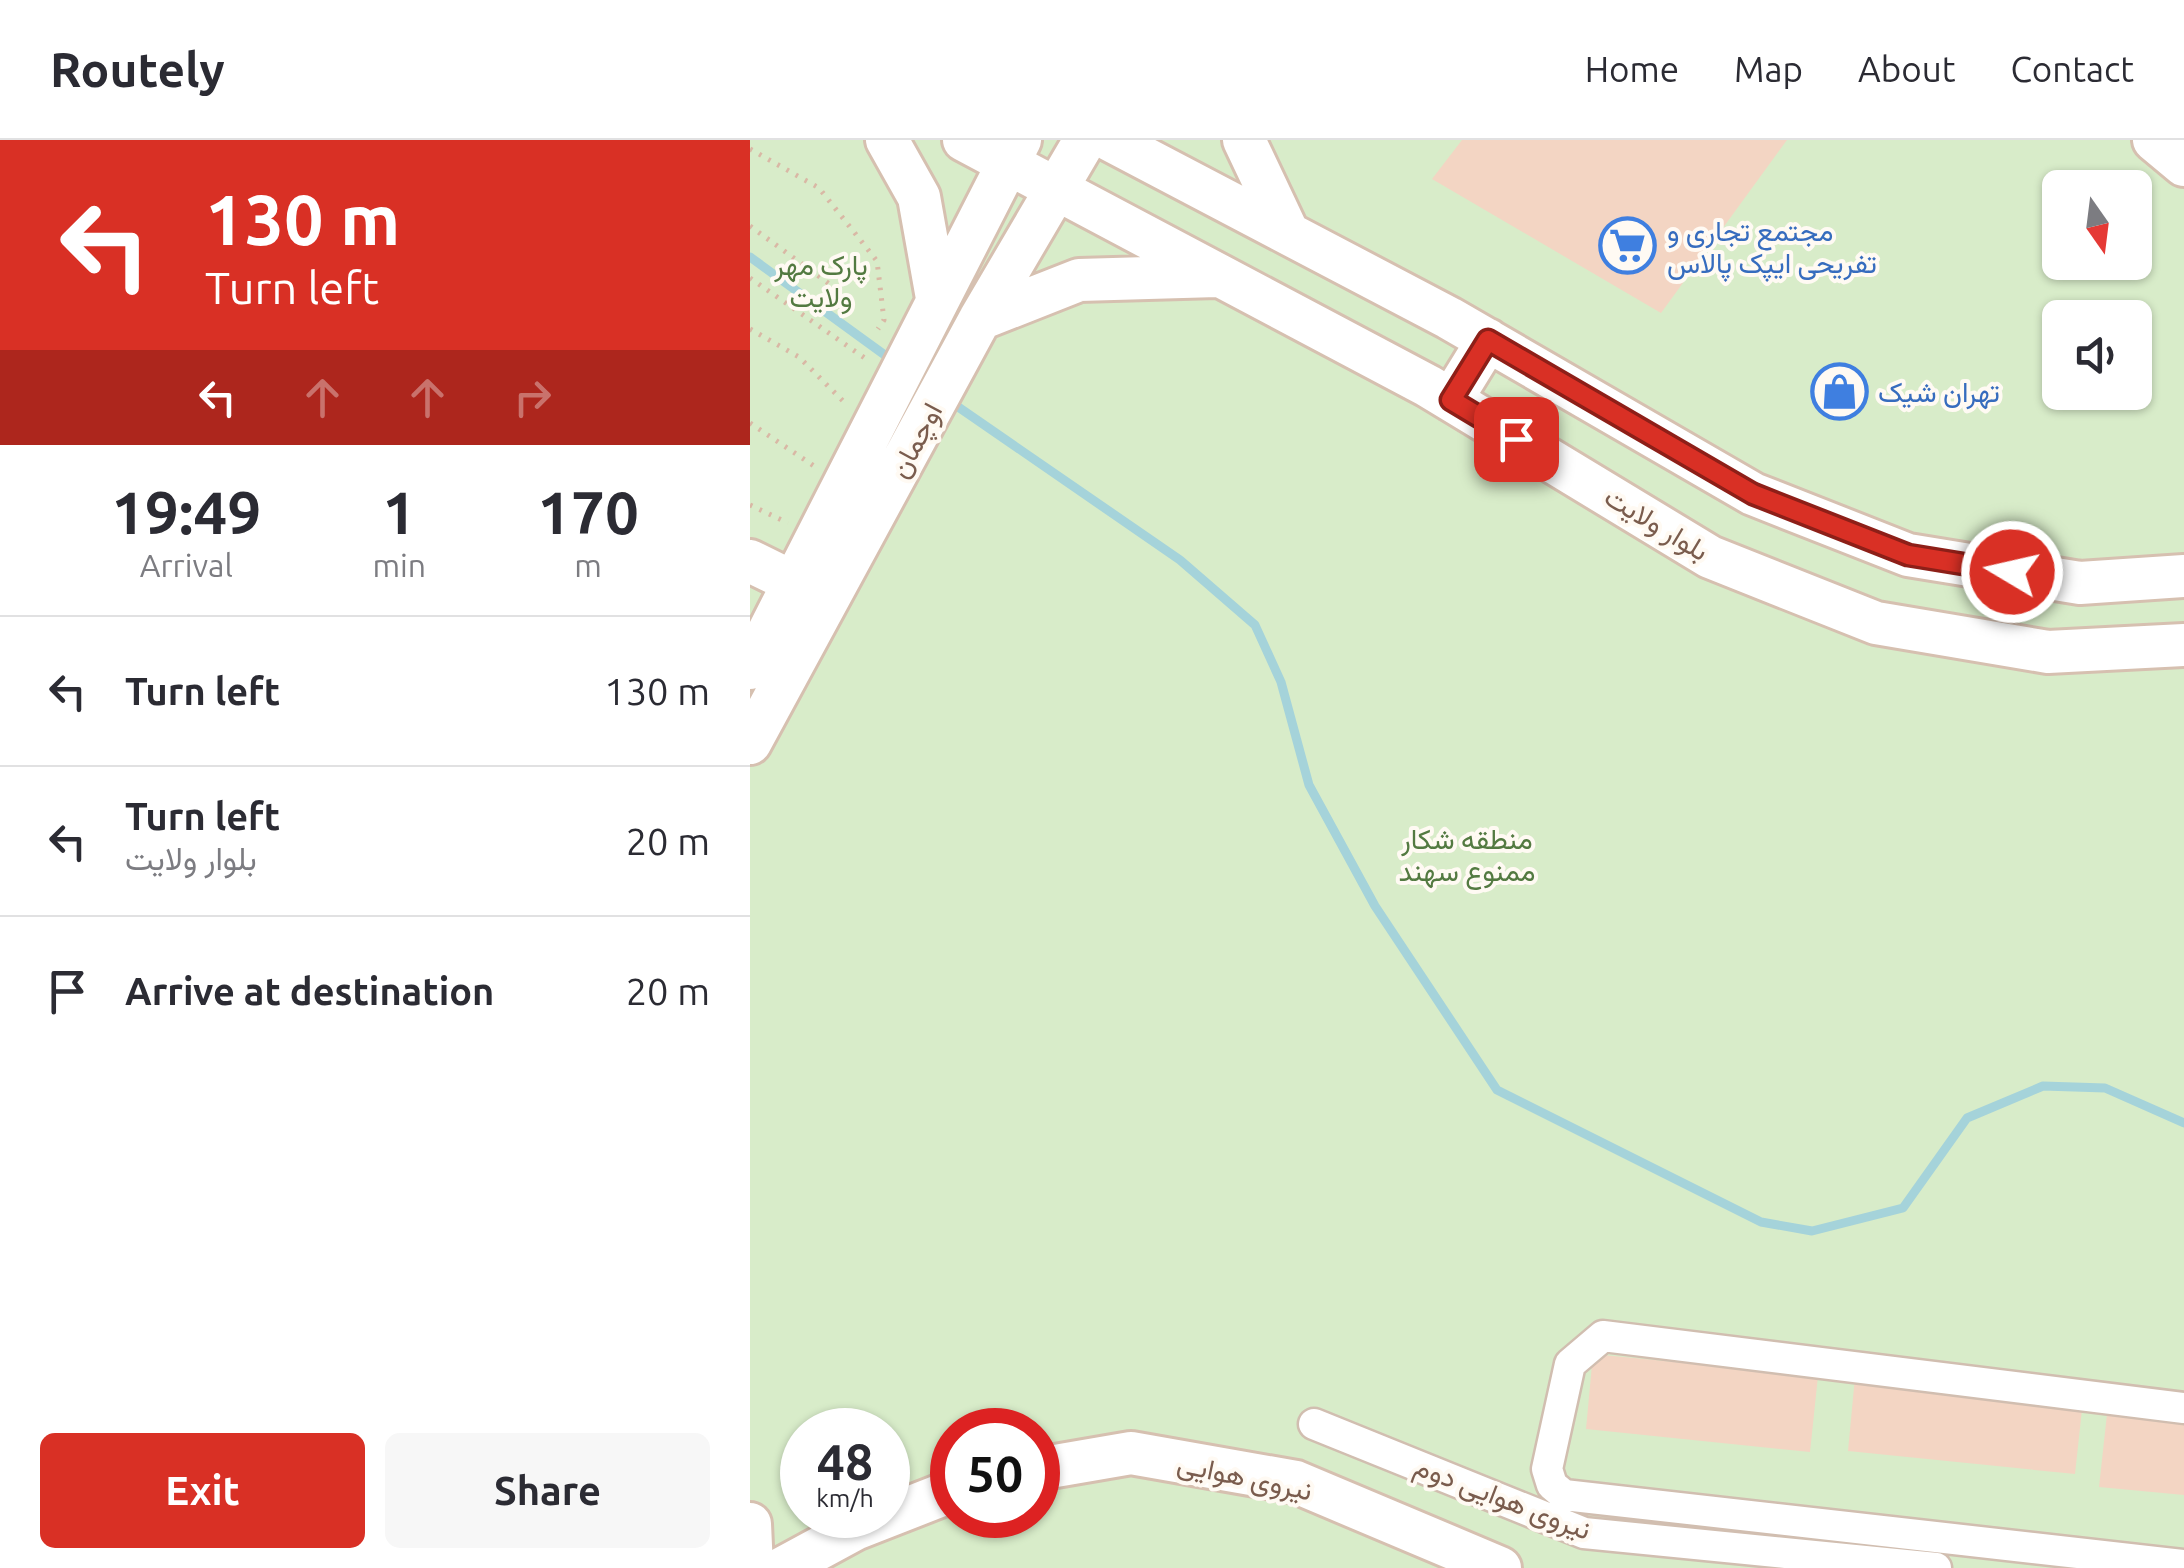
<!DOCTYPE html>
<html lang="en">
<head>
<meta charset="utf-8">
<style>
	:root { --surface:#fff; --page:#f7f7f7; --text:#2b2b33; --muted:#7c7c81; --line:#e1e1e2; --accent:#d93025 }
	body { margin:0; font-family:Ubuntu,Vazirmatn,sans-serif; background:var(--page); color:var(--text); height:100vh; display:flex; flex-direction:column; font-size:38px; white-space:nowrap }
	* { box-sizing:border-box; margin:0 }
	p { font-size:32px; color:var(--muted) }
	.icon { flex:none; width:55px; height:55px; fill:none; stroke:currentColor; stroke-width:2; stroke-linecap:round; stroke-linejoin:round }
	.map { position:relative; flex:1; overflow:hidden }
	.side { display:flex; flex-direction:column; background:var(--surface); width:750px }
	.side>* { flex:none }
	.banner { background:#d93025; color:#fff; overflow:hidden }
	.needle { width:65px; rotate:166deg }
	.fabs { position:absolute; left:1292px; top:30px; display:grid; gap:20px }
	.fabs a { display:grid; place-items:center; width:110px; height:110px; border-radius:15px; background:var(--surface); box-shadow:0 2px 8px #0004; font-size:50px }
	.speed { position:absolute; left:30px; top:1268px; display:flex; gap:20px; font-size:50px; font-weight:700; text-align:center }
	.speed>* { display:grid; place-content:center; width:130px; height:130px; border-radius:50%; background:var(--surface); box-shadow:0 2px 8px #0004; line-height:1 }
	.speed small { font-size:25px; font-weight:400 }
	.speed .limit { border:15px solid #d22; background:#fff; color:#111 }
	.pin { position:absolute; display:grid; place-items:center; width:85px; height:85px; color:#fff; margin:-42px; border-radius:20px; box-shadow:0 5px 15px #0006 }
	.me { position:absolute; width:110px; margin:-55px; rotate:279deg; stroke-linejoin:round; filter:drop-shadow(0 0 8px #0008) }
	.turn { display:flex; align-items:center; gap:35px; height:210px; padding:0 40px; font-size:45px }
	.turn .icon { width:130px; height:130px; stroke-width:2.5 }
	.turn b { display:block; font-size:70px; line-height:85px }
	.lanes { display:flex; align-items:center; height:95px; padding:0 40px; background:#0003; justify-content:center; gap:50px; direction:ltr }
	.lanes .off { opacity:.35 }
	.eta { display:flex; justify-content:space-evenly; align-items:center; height:170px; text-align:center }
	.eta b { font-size:60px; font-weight:700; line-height:70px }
	.button { display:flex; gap:20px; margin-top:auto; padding:20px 40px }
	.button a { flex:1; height:115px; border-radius:15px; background:var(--accent); color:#fff; font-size:40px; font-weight:700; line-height:115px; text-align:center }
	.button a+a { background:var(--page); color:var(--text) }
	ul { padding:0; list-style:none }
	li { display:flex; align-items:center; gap:30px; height:150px; padding:0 40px; border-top:2px solid var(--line) }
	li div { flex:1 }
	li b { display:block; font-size:38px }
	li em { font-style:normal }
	header { display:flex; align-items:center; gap:60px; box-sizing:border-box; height:140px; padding:0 50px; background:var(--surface); border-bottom:2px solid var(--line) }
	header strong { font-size:48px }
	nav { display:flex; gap:55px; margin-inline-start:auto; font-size:35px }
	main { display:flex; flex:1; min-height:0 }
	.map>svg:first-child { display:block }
	.green { fill:#d8ecc9; fill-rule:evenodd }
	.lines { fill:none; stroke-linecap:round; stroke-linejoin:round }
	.stream { stroke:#a5d3da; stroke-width:9 }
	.building { fill:#f3d5c3 }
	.street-casing { stroke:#d1beb0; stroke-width:35 }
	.secondary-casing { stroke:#d6c0b0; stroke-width:48 }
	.path { stroke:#d9b8a5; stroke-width:5; stroke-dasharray:2.5 8; stroke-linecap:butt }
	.street { stroke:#fff; stroke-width:30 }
	.secondary { stroke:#fff; stroke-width:42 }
	.route-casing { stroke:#8d1f18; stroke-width:25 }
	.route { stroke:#d93025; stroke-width:18 }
	.labels { text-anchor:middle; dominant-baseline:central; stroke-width:8; stroke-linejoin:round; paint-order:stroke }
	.shop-label { font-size:28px; fill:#366cbe; stroke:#fffaf3; text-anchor:start }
	.park-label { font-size:28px; fill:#537a41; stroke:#fffaf3 }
	.street-label { font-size:28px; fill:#7a5c4d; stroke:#fffaf3 }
</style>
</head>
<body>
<header>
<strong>Routely</strong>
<nav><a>Home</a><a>Map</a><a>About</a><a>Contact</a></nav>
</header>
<main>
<section class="side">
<div class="banner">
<div class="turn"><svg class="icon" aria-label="left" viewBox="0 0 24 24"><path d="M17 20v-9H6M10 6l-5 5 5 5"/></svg><div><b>130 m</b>Turn left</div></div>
<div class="lanes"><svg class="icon" aria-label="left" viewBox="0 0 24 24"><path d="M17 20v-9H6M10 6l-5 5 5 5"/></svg><svg class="icon off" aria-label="ahead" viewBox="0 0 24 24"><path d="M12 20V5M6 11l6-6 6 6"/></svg><svg class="icon off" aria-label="ahead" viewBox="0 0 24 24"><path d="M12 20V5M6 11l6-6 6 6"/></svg><svg class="icon off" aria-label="right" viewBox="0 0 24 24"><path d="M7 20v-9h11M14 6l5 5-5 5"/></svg></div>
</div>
<div class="eta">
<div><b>19:49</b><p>Arrival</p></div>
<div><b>1</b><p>min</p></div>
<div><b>170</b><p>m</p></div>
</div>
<ul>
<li><svg class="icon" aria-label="left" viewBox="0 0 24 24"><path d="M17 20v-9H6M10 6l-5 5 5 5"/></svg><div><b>Turn left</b></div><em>130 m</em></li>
<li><svg class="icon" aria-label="left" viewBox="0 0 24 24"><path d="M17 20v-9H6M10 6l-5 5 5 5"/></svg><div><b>Turn left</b><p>بلوار ولایت</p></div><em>20 m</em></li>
<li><svg class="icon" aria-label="arrive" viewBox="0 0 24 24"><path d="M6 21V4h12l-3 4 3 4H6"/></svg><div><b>Arrive at destination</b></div><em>20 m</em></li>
</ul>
<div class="button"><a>Exit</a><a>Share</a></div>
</section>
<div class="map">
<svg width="1434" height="1428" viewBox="0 0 1434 1428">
	<rect width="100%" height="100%" fill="#fdf6ec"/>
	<path class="green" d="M0,0H1434V1428H0ZM1310,48H1385V122H1310ZM1310,178H1385V252H1310ZM52,1290H138V1375H52ZM202,1290H288V1375H202Z"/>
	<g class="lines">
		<path class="stream" d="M0,117L143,221
			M201,262L430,420L505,485L531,542L559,645L625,766L747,950L1011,1082L1062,1091L1153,1068L1217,978L1293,946L1355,948L1434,983"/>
	</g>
	<path class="building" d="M712,0H1037L911,173L682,39Z
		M843,1214L1068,1236L1060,1312L836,1289Z
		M1105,1237L1333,1260L1325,1334L1098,1311Z
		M1357,1274L1434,1281V1355L1349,1347Z"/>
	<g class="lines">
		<defs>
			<path id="street" d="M1434,1268L853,1196L820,1224L797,1329L802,1345L814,1355L1434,1425
				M564,1284L834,1393L1186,1428"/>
			<path id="secondary" d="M137,0L169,57L187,158
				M214,0L678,246L960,417L1126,483L1298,512L1434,505
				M360,0L699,178L1003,354L1158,415L1330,443L1434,436
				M494,0L537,91
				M1404,0L1434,25
				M230,179L329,140L467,136
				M701,260L738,200
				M0,421L67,454
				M0,528L270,0
				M0,603L230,179L335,0
				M288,1329L381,1313L546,1342L750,1428
				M0,1384L2,1428
				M33,1428L105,1389L202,1351"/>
		</defs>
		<use href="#street" class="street-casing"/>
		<use href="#secondary" class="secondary-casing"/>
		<path class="path" d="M0,9L69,48L127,121L134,180L128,189
			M0,86L89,151
			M0,138L119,221
			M0,189L49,217L94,262
			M0,283L64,326
			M0,365L38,383"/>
		<use href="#street" class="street"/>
		<use href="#secondary" class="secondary"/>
	</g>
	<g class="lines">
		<defs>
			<path id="route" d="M766,299L701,260L738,200L1003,354L1158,415L1262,432"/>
		</defs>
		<use href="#route" class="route-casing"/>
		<use href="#route" class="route"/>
	</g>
	<defs>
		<symbol id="supermarket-ring" viewBox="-11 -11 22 22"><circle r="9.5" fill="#fffaf3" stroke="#3f7fe0" stroke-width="1.5"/><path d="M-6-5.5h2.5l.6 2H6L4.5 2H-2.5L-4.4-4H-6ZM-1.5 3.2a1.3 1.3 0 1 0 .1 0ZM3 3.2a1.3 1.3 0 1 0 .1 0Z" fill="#3f7fe0"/></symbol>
		<symbol id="shop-ring" viewBox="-11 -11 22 22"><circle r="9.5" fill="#fffaf3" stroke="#3f7fe0" stroke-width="1.5"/><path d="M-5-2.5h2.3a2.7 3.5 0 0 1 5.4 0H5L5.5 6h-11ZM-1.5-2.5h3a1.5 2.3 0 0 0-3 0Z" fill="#3f7fe0"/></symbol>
	</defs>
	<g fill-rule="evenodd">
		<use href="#supermarket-ring" x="846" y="74" width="63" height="63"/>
		<use href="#shop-ring" x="1058" y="220" width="63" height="63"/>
	</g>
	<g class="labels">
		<g class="shop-label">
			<text x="917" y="90">مجتمع تجاری و<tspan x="917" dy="32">تفریحی ایپک پالاس</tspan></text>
			<text x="1128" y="251">تهران شیک</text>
		</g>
		<g class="park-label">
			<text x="71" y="124">پارک مهر<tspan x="71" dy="32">ولایت</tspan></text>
			<text x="717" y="698">منطقه شکار<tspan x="717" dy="32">ممنوع سهند</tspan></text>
		</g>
		<g class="street-label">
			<text transform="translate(165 300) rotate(-62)">اوچمان</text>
			<text transform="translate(907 383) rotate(31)">بلوار ولایت</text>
			<text transform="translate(495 1336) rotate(12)">نیروی هوایی</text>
			<text transform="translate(753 1357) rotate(21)">نیروی هوایی دوم</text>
		</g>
	</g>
</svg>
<div class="fabs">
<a><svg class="needle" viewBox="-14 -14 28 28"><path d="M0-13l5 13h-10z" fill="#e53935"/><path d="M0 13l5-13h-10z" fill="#7c7c81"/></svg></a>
<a><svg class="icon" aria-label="sound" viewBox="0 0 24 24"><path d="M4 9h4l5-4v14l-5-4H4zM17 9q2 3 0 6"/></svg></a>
</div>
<div class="speed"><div>48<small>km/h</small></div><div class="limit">50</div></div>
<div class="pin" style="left:766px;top:299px;background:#d93025"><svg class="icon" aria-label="arrive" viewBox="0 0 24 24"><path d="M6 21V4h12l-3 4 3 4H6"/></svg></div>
<svg class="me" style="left:1262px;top:432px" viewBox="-20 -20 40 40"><circle r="17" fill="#d93025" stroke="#fff" stroke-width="3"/><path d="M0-11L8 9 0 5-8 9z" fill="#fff"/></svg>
</div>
</main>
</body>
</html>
